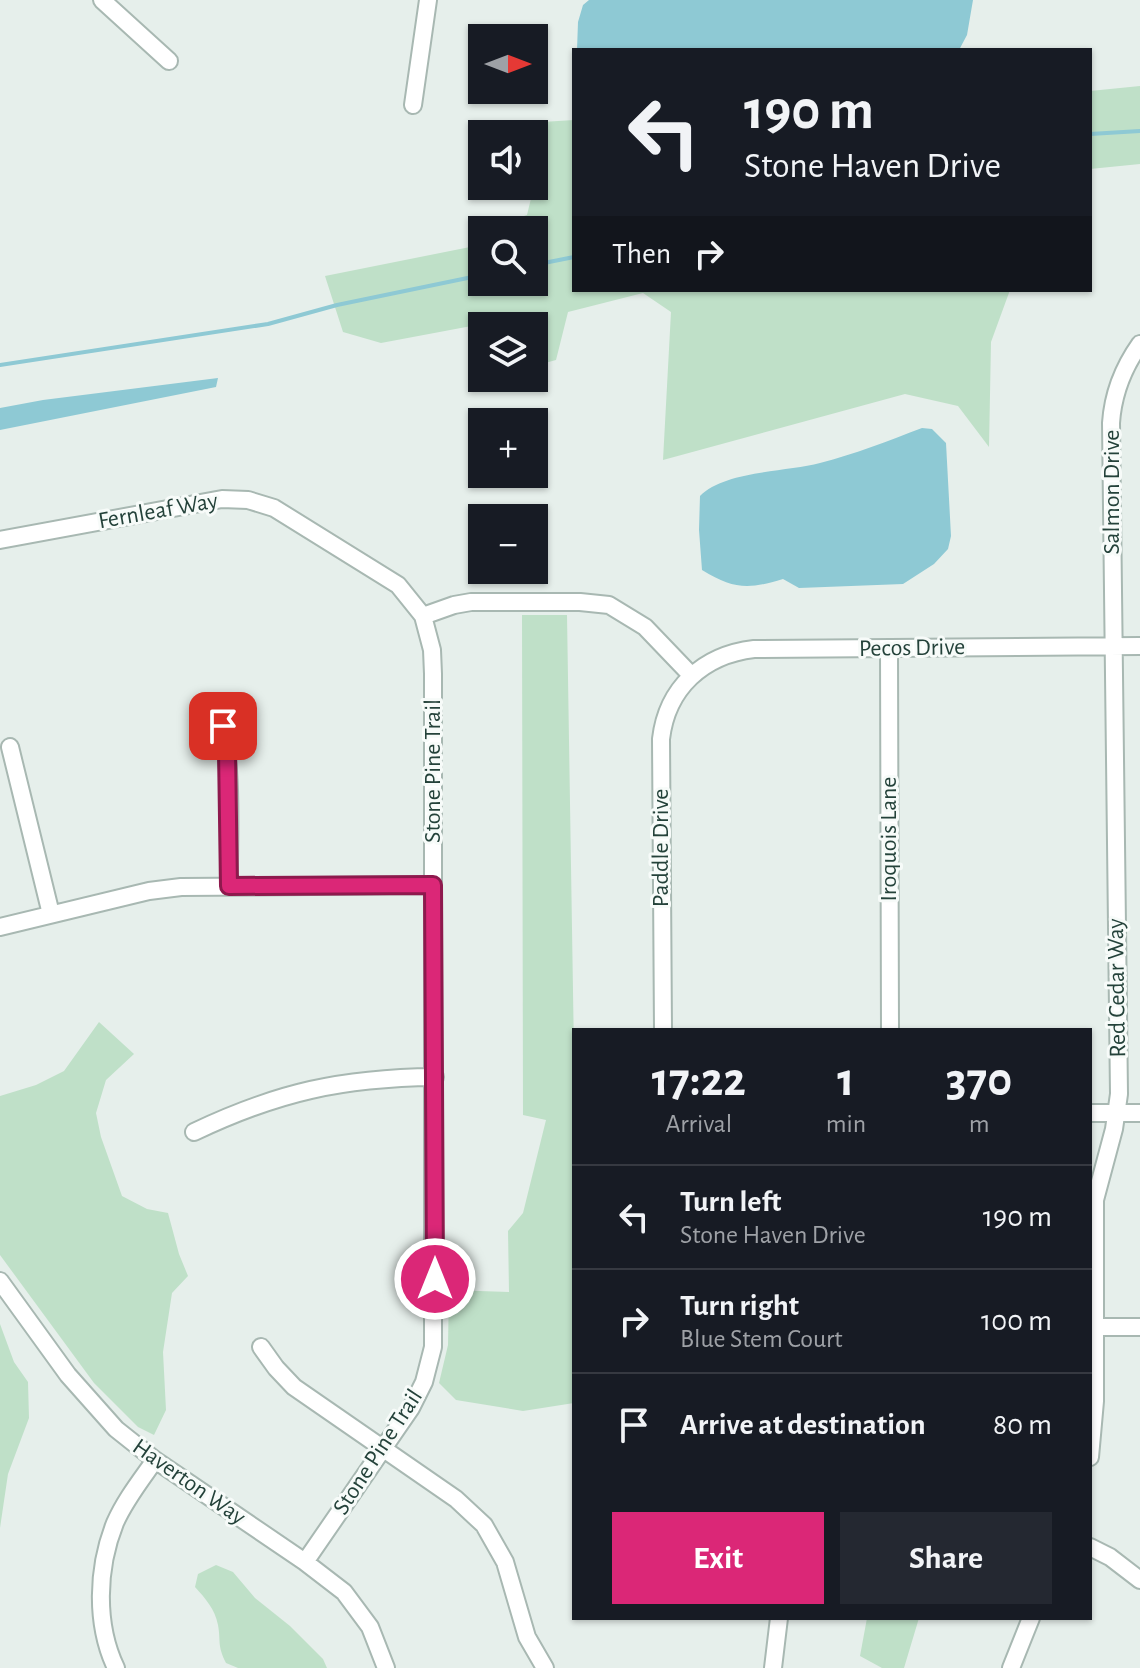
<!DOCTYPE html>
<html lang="en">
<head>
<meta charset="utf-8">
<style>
	:root { --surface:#171b24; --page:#242831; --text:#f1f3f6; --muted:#9ea1a6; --line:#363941; --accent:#db2777 }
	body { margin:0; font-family:"Alegreya Sans",sans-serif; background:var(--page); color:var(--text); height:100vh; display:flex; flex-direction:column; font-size:30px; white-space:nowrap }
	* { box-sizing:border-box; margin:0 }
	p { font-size:26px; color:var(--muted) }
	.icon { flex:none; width:44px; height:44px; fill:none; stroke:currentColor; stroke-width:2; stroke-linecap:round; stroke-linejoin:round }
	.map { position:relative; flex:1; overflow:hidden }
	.drawer { position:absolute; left:572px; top:1028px; width:520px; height:592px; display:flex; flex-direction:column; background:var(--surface); border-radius:0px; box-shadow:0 2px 6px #0004 }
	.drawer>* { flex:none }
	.guide { position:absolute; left:572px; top:48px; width:520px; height:244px; border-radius:0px; box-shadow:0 2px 6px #0004; background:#171b24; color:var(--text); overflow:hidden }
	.needle { width:52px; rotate:90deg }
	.controls { position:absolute; left:468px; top:24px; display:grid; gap:16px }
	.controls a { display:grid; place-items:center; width:80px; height:80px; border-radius:0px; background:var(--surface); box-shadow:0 2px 6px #0004; font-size:40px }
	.pin { position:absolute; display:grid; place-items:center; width:68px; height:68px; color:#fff; margin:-34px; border-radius:16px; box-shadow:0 4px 12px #0006 }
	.me { position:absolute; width:88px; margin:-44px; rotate:0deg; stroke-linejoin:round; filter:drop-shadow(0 0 6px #0008) }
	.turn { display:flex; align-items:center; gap:28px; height:168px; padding:0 40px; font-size:36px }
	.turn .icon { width:104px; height:104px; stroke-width:2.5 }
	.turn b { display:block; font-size:56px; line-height:68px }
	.then { display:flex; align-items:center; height:76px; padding:0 40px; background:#0003; gap:16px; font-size:30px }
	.eta { display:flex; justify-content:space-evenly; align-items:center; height:136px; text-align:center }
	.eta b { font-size:48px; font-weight:700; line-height:56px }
	.cta { display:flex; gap:16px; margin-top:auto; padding:16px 40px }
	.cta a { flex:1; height:92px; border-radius:0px; background:var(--accent); color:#fff; font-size:32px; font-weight:700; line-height:92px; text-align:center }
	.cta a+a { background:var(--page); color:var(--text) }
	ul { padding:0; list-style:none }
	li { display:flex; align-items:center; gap:24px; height:104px; padding:0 40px; border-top:2px solid var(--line) }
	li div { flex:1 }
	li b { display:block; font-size:30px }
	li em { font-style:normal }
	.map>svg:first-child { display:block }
	.green { fill:#bfe0c8 }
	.water { fill:#8ec9d4 }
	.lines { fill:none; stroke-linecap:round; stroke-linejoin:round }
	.stream { stroke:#8ec9d4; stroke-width:4 }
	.minor-casing { stroke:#a8b8b2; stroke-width:20 }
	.minor { stroke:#fff; stroke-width:16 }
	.route-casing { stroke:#8e194d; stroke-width:20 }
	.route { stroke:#db2777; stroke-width:14 }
	.labels { text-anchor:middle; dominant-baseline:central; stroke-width:6; stroke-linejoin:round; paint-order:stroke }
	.street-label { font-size:24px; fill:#24423a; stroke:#f7fbf9 }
</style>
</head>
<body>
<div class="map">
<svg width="1140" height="1668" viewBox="0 0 1140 1668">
	<rect width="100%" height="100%" fill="#e6efeb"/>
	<path class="green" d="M1140,86V164L1090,169V91Z
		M574,120V290H1010L991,342L989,447L958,406L905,394L663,460L671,312L643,293L568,312L556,360L534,366V326H520L519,317L381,343L343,332L325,276L475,246L482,240V282H534V230H493L500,224L527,215L534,186L542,122Z
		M522,615H567L574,1053V1403L523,1411L456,1400L439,1383L448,1345L449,1290L509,1292L508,1231L523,1213L546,1120L523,1115Z
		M99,1022L134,1054L106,1080L96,1113L101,1137L122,1196L147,1209L168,1213L179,1254L188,1276L172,1293L163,1352L166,1410L154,1435L138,1427L94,1383L0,1255V1096L36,1085L64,1071Z
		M0,1324L14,1362L28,1382L29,1418L8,1474L0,1528Z
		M216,1565L233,1572L255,1598L290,1626L323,1659L327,1668H238L226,1663C217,1645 221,1642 218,1625C215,1609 205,1598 195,1587L198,1574Z
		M867,1618H919L904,1668H882L860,1656Z"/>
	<path class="water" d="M589,0H973L967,35L959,50H577L578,22L583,5Z
		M218,378L216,387L0,430V408L43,400Z
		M922,428L932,429L946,443L951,536L948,549L934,564L903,584L799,588L783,579C747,590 734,589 702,570L699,530L700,496C724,471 786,472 820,463C855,454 888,441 922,428Z"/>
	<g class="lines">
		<path class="stream" d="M1090,134L1140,131
			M534,265L574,257
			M0,365L268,324L337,305L482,275"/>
		<defs>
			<path id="minor" d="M102,0L169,61
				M413,105L428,0
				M0,540L222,499L248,500L274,508L398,585L423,616L432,650L433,674V1347L424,1382L411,1408L305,1562
				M423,616L454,605L471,602H580L609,605L645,627L691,675
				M889,648L890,1030
				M212,702C236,747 228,834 229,886
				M10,747L51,914
				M0,927L149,891L181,887L433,885
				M663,1030L661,739C667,688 703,655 754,649L1140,646
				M1090,1113H1140
				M194,1132C278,1092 342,1078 435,1077
				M0,1281L68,1375L116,1429L155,1460L305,1562L344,1592L370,1627L386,1668
				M1090,1327H1140
				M261,1347L276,1368L294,1387L456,1499L484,1525L505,1562L527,1637L545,1668
				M1090,1457L1095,1401V1200L1114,1129L1119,1094L1111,423C1113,393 1123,368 1140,344
				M1090,1547L1110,1557L1140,1580
				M116,1668C95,1624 97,1568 115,1523C125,1500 141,1480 155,1460
				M773,1668L779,1618
				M1011,1668L1031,1618"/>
		</defs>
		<use href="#minor" class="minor-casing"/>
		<use href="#minor" class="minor"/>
	</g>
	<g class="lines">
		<defs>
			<path id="route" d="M223,726L227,750L229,886L433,885L435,1279"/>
		</defs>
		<use href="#route" class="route-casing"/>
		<use href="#route" class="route"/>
	</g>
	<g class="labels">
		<g class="street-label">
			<text transform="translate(1112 492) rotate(-90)">Salmon Drive</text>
			<text transform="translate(158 511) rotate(-10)">Fernleaf Way</text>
			<text transform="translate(912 648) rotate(-1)">Pecos Drive</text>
			<text transform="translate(433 771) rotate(-90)">Stone Pine Trail</text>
			<text transform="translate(889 839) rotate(-90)">Iroquois Lane</text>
			<text transform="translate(661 848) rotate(-90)">Paddle Drive</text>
			<text transform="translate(1117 988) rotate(-91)">Red Cedar Way</text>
			<text transform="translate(378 1452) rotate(-57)">Stone Pine Trail</text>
			<text transform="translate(189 1482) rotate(35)">Haverton Way</text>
		</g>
	</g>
</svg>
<div class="controls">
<a><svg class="needle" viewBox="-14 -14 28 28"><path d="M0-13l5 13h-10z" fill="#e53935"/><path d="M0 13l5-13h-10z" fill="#9ea1a6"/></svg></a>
<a><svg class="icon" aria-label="sound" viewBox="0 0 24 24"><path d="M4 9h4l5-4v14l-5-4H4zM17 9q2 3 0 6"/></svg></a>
<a><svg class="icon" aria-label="search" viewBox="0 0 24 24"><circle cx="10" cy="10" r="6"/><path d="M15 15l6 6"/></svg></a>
<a><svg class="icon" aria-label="layers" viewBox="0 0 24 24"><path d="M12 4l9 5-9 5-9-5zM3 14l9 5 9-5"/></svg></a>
<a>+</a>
<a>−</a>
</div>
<div class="pin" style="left:223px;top:726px;background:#d93025"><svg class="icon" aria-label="arrive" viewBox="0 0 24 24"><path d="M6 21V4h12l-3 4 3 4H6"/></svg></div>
<svg class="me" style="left:435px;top:1279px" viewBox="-20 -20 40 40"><circle r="17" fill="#db2777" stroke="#fff" stroke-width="3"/><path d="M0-11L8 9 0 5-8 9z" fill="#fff"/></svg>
<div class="guide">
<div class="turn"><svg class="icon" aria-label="left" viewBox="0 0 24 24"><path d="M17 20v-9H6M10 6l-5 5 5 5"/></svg><div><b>190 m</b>Stone Haven Drive</div></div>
<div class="then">Then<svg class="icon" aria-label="right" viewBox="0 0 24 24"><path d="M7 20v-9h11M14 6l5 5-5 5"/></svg></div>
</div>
<section class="drawer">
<div class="eta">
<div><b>17:22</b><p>Arrival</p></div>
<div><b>1</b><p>min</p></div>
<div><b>370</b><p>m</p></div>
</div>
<ul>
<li><svg class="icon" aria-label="left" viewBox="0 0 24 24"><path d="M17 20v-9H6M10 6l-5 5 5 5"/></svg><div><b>Turn left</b><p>Stone Haven Drive</p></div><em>190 m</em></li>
<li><svg class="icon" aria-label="right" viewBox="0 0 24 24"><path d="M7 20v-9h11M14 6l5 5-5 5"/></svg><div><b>Turn right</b><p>Blue Stem Court</p></div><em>100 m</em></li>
<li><svg class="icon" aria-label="arrive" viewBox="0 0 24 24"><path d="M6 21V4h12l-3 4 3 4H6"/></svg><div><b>Arrive at destination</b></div><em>80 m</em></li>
</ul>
<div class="cta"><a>Exit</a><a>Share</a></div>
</section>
</div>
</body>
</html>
